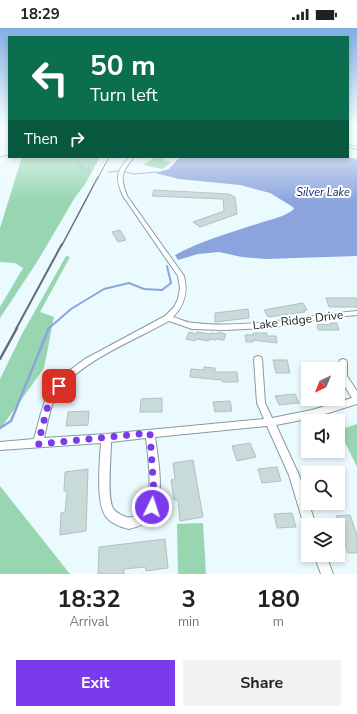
<!DOCTYPE html>
<html lang="en">
<head>
<meta charset="utf-8">
<style>
	:root { --surface:#fff; --page:#f2f2f2; --text:#202124; --muted:#757577; --accent:#7c3aed }
	body { margin:0; font-family:"Nunito Sans",sans-serif; background:var(--page); color:var(--text); height:100vh; display:flex; flex-direction:column; font-size:15px; white-space:nowrap }
	* { box-sizing:border-box; margin:0 }
	p { font-size:13px; color:var(--muted) }
	.icon { flex:none; width:22px; height:22px; fill:none; stroke:currentColor; stroke-width:2; stroke-linecap:round; stroke-linejoin:round }
	.map { position:relative; height:546px; overflow:hidden }
	.panel { display:flex; flex-direction:column; background:var(--surface); flex:1 }
	.panel>* { flex:none }
	.guide { position:absolute; left:8px; top:8px; width:341px; height:122px; border-radius:0px; box-shadow:0 2px 6px #0003; background:#0b6e4f; color:#fff; overflow:hidden }
	.needle { width:26px; rotate:223deg }
	.tools { position:absolute; left:301px; top:334px; display:grid; gap:8px }
	.tools a { display:grid; place-items:center; width:44px; height:44px; border-radius:0px; background:var(--surface); box-shadow:0 2px 6px #0003; font-size:20px }
	.pin { position:absolute; display:grid; place-items:center; width:34px; height:34px; color:#fff; margin:-17px; border-radius:8px; box-shadow:0 2px 6px #0006 }
	.me { position:absolute; width:44px; margin:-22px; rotate:4deg; stroke-linejoin:round; filter:drop-shadow(0 0 3px #0008) }
	.turn { display:flex; align-items:center; gap:14px; height:84px; padding:0 16px; font-size:18px }
	.turn .icon { width:52px; height:52px; stroke-width:2.5 }
	.turn b { display:block; font-size:28px; line-height:34px }
	.then { display:flex; align-items:center; height:38px; padding:0 16px; background:#0003; gap:8px; font-size:15px }
	.eta { display:flex; justify-content:space-evenly; align-items:center; height:68px; text-align:center }
	.eta b { font-size:24px; font-weight:700; line-height:28px }
	.cta { display:flex; gap:8px; margin-top:auto; padding:8px 16px }
	.cta a { flex:1; height:46px; border-radius:0px; background:var(--accent); color:#fff; font-size:16px; font-weight:700; line-height:46px; text-align:center }
	.cta a+a { background:var(--page); color:var(--text) }
	.status { display:flex; justify-content:space-between; align-items:center; height:28px; padding:0 20px; background:var(--surface); direction:ltr }
	.status svg { height:11px; fill:currentColor }
	.map>svg:first-child { display:block }
	.green { fill:#97d6b1 }
	.water { fill:#8ba4dd }
	.lines { fill:none; stroke-linecap:round; stroke-linejoin:round }
	.stream-far2 { stroke:#8ba4dd; stroke-width:1 }
	.stream-far1 { stroke:#8ba4dd; stroke-width:2 }
	.stream { stroke:#8ba4dd; stroke-width:2.5 }
	.building { fill:#c8dbd8; stroke:#afc2bf }
	.minor-casing { stroke:#889a9e; stroke-width:2 }
	.minor { fill:#fff; fill-rule:evenodd }
	.rail-far3 { stroke:#646e71; stroke-width:1 }
	.rail-far2 { stroke:#646e71; stroke-width:1.5 }
	.rail-far1 { stroke:#646e71; stroke-width:2 }
	.rail { stroke:#646e71; stroke-width:2.5 }
	.route { stroke:#7c3aed; stroke-width:7; stroke-dasharray:0 12.6 }
	.labels { text-anchor:middle; dominant-baseline:central; stroke-width:4; stroke-linejoin:round; paint-order:stroke }
	.far-water-label { font-size:11px; font-style:italic; fill:#122568; stroke:#fff }
	.street-label { font-size:12px; fill:#192022; stroke:#fff }
</style>
</head>
<body>
<div class="status"><b>18:29</b><svg viewBox="0 0 49 12"><path d="M0 12V9h3v3zM5 12V6h3v6zM10 12V3h3v9zM15 12V0h3v12zM26 1h20v11H26zM47 4h2v5h-2z"/></svg></div>
<div class="map">
<svg width="357" height="546" viewBox="0 0 357 546">
	<rect width="100%" height="100%" fill="#ebfafe"/>
	<path class="green" d="M22,129H100L85,156L74,171L37,234L0,290V279L23,240L15,235L0,234V200Z
		M154,129L165,130L163,132L171,134L163,141L144,137Z
		M66,228L70,229L40,284L54,289L44,340L3,397L0,399V351L22,306Z
		M357,396V439L339,402Z
		M0,458L70,546H0Z
		M203,495L206,546H178L177,496Z"/>
	<path class="water" d="M180,129H348L357,131V228L265,231L242,229L219,224L198,226L178,232L175,227C203,212 233,204 263,194C273,191 286,188 294,181L293,179L270,165L240,157L179,151L155,145L169,141Z"/>
	<g class="lines">
		<path class="stream-far2" d="M0,129L9,127
			M75,129L83,141L90,143
			M108,144L118,143
			M125,144L134,146L157,144"/>
		<path class="stream-far1" d="M48,301L71,281L104,261L129,255L144,261L162,262L171,255L167,238"/>
		<path class="stream" d="M0,400L11,393L49,300"/>
	</g>
	<path class="building" d="M154,162L229,166L235,169L237,186L200,199L193,194L224,183L223,171L152,168Z
		M120,202L126,212L118,214L112,204Z
		M326,270H357V279H329Z
		M303,275L307,282H304L305,284L268,289L264,282Z
		M248,281L249,290L215,294V285Z
		M330,295H337L339,302H318L317,296L331,297Z
		M189,304L197,306V304L211,306V305L218,306V304L226,306L224,312L216,311V312L209,311V313L196,311L195,313L186,311Z
		M253,305H267V308H276L277,315L253,312V314H246L245,307H253Z
		M273,332H287L290,345H276Z
		M204,339L215,340V344H237L238,354H223L222,352L190,349L191,341L204,342Z
		M295,366L299,375L279,377L275,368Z
		M162,370V384H140L141,371Z
		M230,373L232,383L215,384L213,374Z
		M89,383L88,397L66,398L68,384Z
		M250,415L256,429L237,433L232,418Z
		M193,432L203,489L180,493L178,472H174L171,452L175,451L173,435Z
		M277,439L281,453L262,455L258,441Z
		M88,441L86,503L60,507L61,485L65,484L67,463H64L65,444Z
		M292,485L296,499L277,500L274,486Z
		M350,487L357,507V525H348L336,488Z
		M165,511L168,540L146,543L145,539L124,541V546H98L99,519Z"/>
	<g class="lines">
		<defs>
			<path id="minor" d="M348,117L357,119V121L348,119Z
				M130,129H134C121,144 120,149 127,168L184,248C188,264 185,277 173,289C180,291 187,295 194,295C249,301 303,288 357,283V287L325,290L270,300L224,302L192,301L169,293C134,313 73,335 54,372C49,384 47,398 44,410L106,406L264,391L257,375L254,331L255,329L258,328L261,329L262,331L265,375L272,390L312,382L352,370C345,358 334,346 340,332L343,331L346,332L347,334V348L357,363V376L312,390L276,397L299,447L316,497H308V502L306,501L304,497L289,447L267,398L155,409C158,430 167,476 149,492C144,497 136,499 129,501C121,499 112,496 107,490C95,477 100,432 101,415L0,422V414L34,411L41,385L45,373L58,353L70,342L85,331L165,288L174,279L178,271L180,260L178,248L123,168C115,150 116,143 130,129ZM146,410C148,429 157,480 135,488C132,489 130,490 126,489C121,487 114,484 112,478C107,463 111,431 111,414Z
				M314,527H326L333,546H321Z"/>
		</defs>
		<use href="#minor" class="minor-casing"/>
		<use href="#minor" class="minor"/>
		<path class="rail-far3" d="M98,150L109,129"/>
		<path class="rail-far2" d="M62,217L98,149"/>
		<path class="rail-far1" d="M16,301L62,216"/>
		<path class="rail" d="M0,331L17,300"/>
	</g>
	<linearGradient id="sky" x2="0" y2="1"><stop stop-color="#83aee4"/><stop offset="0.56" stop-color="#f6fdff"/><stop offset="1" stop-color="#f6fdff" stop-opacity="0"/></linearGradient>
	<rect width="357" height="174" fill="url(#sky)"/>
	<g class="lines">
		<path class="route" d="M59,358L48,377L38,416L150,405L154,465L152,479"/>
	</g>
	<g class="labels">
		<g class="far-water-label">
			<text x="323" y="164">Silver Lake</text>
		</g>
		<g class="street-label">
			<text transform="translate(298 292) rotate(-7)">Lake Ridge Drive</text>
		</g>
	</g>
</svg>
<div class="tools">
<a><svg class="needle" viewBox="-14 -14 28 28"><path d="M0-13l5 13h-10z" fill="#e53935"/><path d="M0 13l5-13h-10z" fill="#757577"/></svg></a>
<a><svg class="icon" aria-label="sound" viewBox="0 0 24 24"><path d="M4 9h4l5-4v14l-5-4H4zM17 9q2 3 0 6"/></svg></a>
<a><svg class="icon" aria-label="search" viewBox="0 0 24 24"><circle cx="10" cy="10" r="6"/><path d="M15 15l6 6"/></svg></a>
<a><svg class="icon" aria-label="layers" viewBox="0 0 24 24"><path d="M12 4l9 5-9 5-9-5zM3 14l9 5 9-5"/></svg></a>
</div>
<div class="pin" style="left:59px;top:358px;background:#d93025"><svg class="icon" aria-label="arrive" viewBox="0 0 24 24"><path d="M6 21V4h12l-3 4 3 4H6"/></svg></div>
<svg class="me" style="left:152px;top:479px" viewBox="-20 -20 40 40"><circle r="17" fill="#7c3aed" stroke="#fff" stroke-width="3"/><path d="M0-11L8 9 0 5-8 9z" fill="#fff"/></svg>
<div class="guide">
<div class="turn"><svg class="icon" aria-label="left" viewBox="0 0 24 24"><path d="M17 20v-9H6M10 6l-5 5 5 5"/></svg><div><b>50 m</b>Turn left</div></div>
<div class="then">Then<svg class="icon" aria-label="right" viewBox="0 0 24 24"><path d="M7 20v-9h11M14 6l5 5-5 5"/></svg></div>
</div>
</div>
<section class="panel">
<div class="eta">
<div><b>18:32</b><p>Arrival</p></div>
<div><b>3</b><p>min</p></div>
<div><b>180</b><p>m</p></div>
</div>
<div class="cta"><a>Exit</a><a>Share</a></div>
</section>
</body>
</html>
